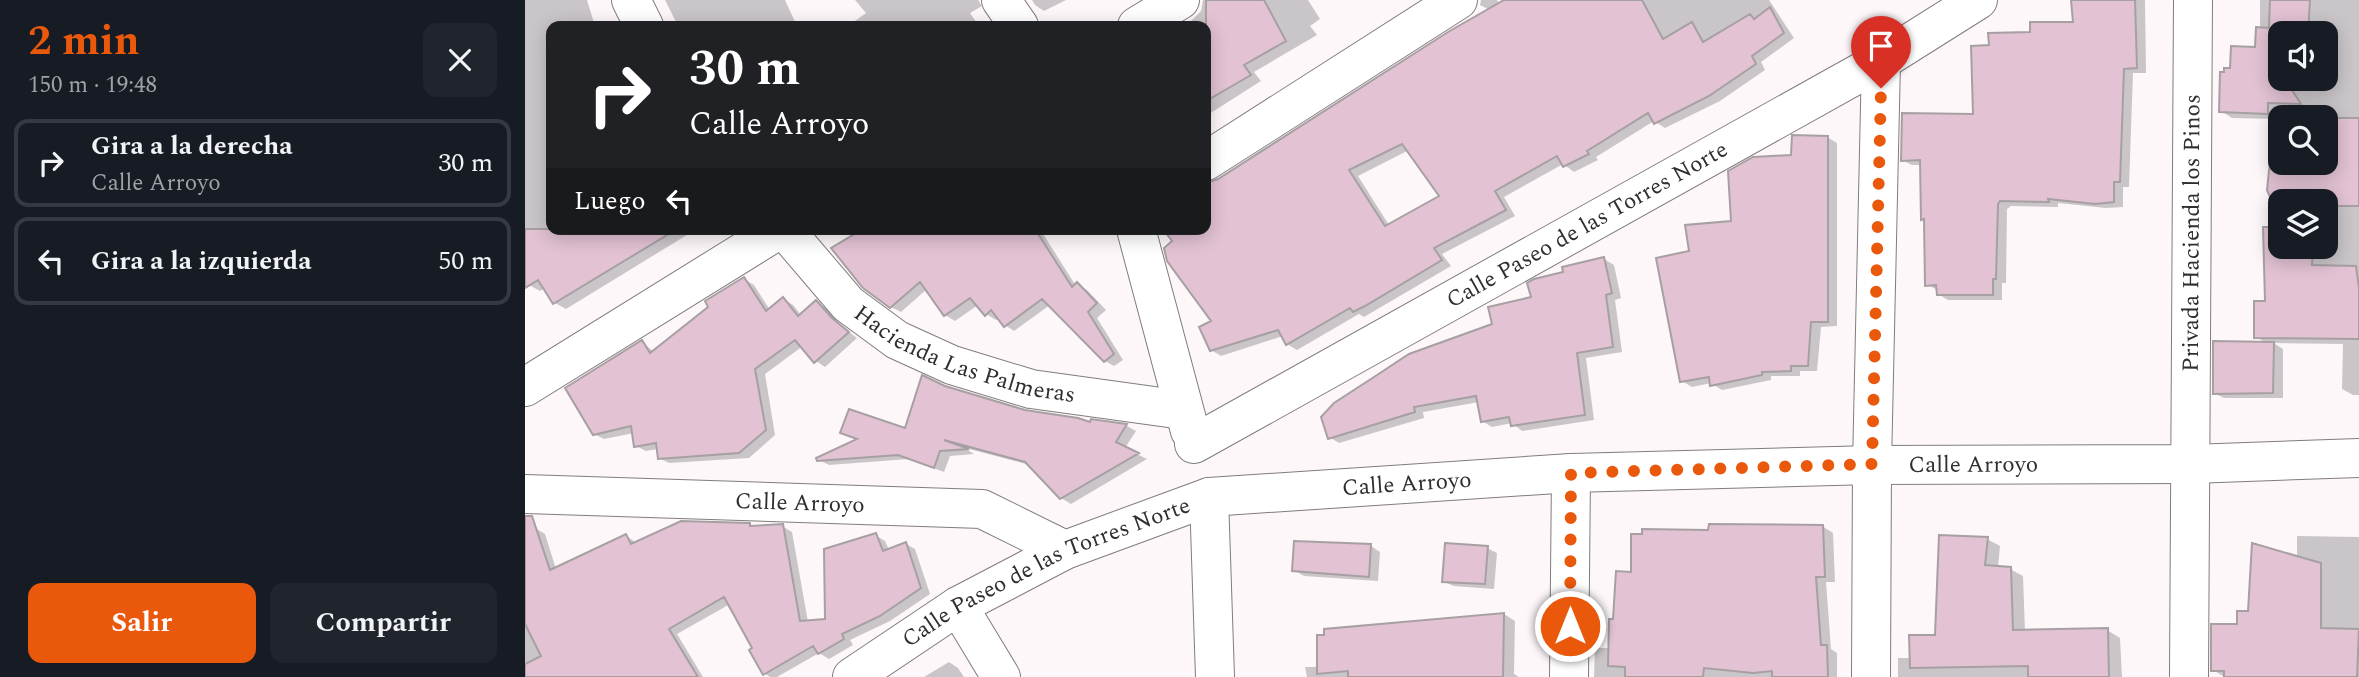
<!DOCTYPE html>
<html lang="es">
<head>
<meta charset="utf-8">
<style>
	:root { --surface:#171b24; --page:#20242c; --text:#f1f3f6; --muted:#9ea1a6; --line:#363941; --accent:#ea580c }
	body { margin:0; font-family:Spectral,serif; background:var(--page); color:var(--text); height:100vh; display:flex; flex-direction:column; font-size:26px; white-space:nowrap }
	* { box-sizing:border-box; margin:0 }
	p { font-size:23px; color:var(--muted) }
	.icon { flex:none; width:38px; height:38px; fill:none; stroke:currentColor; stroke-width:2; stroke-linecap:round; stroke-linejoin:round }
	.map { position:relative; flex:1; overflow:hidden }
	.side { display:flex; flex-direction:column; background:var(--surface); width:525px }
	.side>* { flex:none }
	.top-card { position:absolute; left:21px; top:21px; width:665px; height:214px; border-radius:14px; box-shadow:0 4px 18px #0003; background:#202124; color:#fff; overflow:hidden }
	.fabs { position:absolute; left:1743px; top:21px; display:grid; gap:14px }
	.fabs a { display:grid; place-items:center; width:70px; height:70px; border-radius:14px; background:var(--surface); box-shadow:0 4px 18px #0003; font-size:35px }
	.pin { position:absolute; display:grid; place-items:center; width:60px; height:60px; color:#fff; margin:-72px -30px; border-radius:50% 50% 50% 0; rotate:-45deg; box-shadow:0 0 7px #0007 }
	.pin .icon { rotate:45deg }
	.me { position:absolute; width:77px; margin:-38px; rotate:0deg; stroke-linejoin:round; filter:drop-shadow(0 0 5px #0008) }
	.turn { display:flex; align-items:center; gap:24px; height:147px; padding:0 28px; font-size:32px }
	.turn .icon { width:91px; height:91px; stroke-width:2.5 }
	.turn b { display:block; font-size:49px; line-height:60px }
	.then { display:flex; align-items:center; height:66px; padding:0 28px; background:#0003; gap:14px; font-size:26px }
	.round { display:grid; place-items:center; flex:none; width:74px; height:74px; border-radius:14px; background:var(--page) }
	.headline { display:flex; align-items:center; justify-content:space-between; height:119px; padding:0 28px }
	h1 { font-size:42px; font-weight:700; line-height:52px; color:var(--accent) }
	.cta { display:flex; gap:14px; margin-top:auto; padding:14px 28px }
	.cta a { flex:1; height:80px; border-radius:14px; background:var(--accent); color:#fff; font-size:28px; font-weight:700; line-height:80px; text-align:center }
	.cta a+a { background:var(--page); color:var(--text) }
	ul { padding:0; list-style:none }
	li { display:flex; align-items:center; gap:21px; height:88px; margin:0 14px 10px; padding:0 14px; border:4px solid var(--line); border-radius:14px }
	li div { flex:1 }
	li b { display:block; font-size:26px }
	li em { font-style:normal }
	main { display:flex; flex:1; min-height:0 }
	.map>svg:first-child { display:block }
	.shadow { fill:#0003; fill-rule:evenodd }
	.building { fill:#e2c2d3; stroke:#a6a0a3; stroke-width:2; fill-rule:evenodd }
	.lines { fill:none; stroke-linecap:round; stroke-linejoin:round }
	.street-casing { stroke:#817c7e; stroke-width:40 }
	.secondary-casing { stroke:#817c7e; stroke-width:40 }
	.street { stroke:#fff; stroke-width:38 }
	.secondary { stroke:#fff; stroke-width:38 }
	.route { stroke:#ea580c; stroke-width:12; stroke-dasharray:0 21.6 }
	.labels { text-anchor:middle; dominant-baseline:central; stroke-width:7; stroke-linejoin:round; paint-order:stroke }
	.street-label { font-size:23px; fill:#302e2f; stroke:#fff }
</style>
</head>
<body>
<main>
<section class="side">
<div class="headline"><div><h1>2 min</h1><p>150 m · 19:48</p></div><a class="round"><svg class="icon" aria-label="close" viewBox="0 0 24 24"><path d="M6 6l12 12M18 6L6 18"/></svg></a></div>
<ul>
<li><svg class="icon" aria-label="right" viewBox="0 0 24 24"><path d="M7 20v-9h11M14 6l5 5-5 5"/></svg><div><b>Gira a la derecha</b><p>Calle Arroyo</p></div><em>30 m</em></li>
<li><svg class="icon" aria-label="left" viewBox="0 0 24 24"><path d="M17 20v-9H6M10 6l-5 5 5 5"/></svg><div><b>Gira a la izquierda</b></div><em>50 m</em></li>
</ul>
<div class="cta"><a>Salir</a><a>Compartir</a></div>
</section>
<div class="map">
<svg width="1834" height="677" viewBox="0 0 1834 677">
	<rect width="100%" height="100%" fill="#fdf7fa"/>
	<path class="shadow" d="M0,0H62L70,26H26V229L170,230L41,309L30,303L20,288L15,291L4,285L0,278Z
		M140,0H260L272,26H153Z
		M330,0H453L457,6L445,13L454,26H323L341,13Z
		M507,0H541L519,11L510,5Z
		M678,0H783L795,19L785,26L792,35L729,72L736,81L681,116V26H657L667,20L676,11Z
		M956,0H972L974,3L992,0H1244L1269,38L1236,62L1240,70L1195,101L1140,128L1129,121L1071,157L1073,160L1049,172L1038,164L979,197L990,216L917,254L926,266L839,317L834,314L772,350L762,344L758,336L696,356L686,350L688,321L681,229V183L693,181L965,10L955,5ZM884,150L916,197L864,225L833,176Z
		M1548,0H1620L1621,73H1608L1604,187H1598V207L1581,208L1533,203V207L1486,206L1482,209L1481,283H1477V300H1423L1413,294V290L1402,285L1401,221L1397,219V165H1387L1377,160L1450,115L1466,47L1507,33L1550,24Z
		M1735,0H1834V395H1828L1817,389L1818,344L1749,343L1758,349V398H1699L1689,393L1741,343L1731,337L1741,303L1739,229H1755V247H1801V201H1755V216L1743,190L1751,119L1707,118L1696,111L1707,70L1732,49L1735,29ZM1755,33H1801V79H1755ZM1755,117H1801V163H1755Z
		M1302,137L1312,143V326L1296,327L1292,371H1275V376H1246V380L1197,390L1186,383L1167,387L1157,381L1166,252L1208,223L1268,157Z
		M323,229H515L551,286L562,290L581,310L572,318L598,360L589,366L580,361L525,305L489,331L480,325L474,317L471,320L461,314L453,305L430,321L420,315L402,289L376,312L366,307Z
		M1079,259L1089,265L1096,298L1090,300L1097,352L1061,358L1069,420L997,431L987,423L967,427L957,421L954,402L898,412L899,418L814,443L804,437L1008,299Z
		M219,279L229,285L245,310L258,299L268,305L276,315L291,302L301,308L316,326L332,338L300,367L291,361L278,346L240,374L250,435L224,458L144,463L134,458L133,449L121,451L111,446L109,433L79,439L69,434L117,342L129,352Z
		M420,388L499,412L565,424L567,421L602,426L611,431L600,448L622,459L546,504L536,498L505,465L440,448L449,454L425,456L419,472L384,459L304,465L294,460L333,440L317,432L381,430Z
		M224,525L228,527L257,526L267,532L283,622L301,620L350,535L360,541L364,550L381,544L390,549L405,594L365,621L325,640L328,645L304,659L294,653L252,677H245L239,673L230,649L205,604L152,634L178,677H0V532L10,528L20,534L31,569L101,536L112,543Z
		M1297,526L1308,533L1310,582H1301L1306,649L1312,653V677H1069L1070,648H1085L1089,621L1108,574Z
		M1772,536L1834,537V677H1699L1688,670L1713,626L1772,558Z
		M1462,539L1475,546L1473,568L1485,569L1498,576L1500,632L1582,630L1595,638L1597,677H1373V658H1386L1412,636Z
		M846,546L855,552L853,581L779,576L769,570Z
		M962,548L972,553L969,589L928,586L919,581Z
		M979,614L990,621L989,674L994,677H782L780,667H794Z
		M424,662L433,668L439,677H399Z"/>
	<path class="building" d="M681,0H739L761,41L719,65L726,75L681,101Z
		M979,0H1117L1138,39L1167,22L1178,42L1225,14L1229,19L1245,7L1259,33L1227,56L1231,64L1184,96L1129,124L1123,113L1062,151L1064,154L1038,167L1032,156L970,191L981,210L909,248L917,260L840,306L828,312L825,308L761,345L753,330L685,351L674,327L686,321L642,261L639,248L647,241L638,229H681V183L693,179L923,32ZM877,144L914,196L860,226L824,170Z
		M1546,0H1610L1612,68L1599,69L1595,182H1589V202L1570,204L1523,199L1524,202L1475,201L1473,204L1471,279H1468V295H1412L1411,285L1400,286L1399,219L1396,220L1395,160L1376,161L1377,113L1448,114L1446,46L1464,45L1463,33L1505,32V22H1548Z
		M1745,0H1785L1783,33H1755V79H1763V84L1776,104L1743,103V114L1694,112L1695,72H1699V68H1705L1706,46L1730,47L1731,27L1744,28Z
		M1801,118H1834V206H1801V201H1755V220L1742,190L1745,161L1801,163Z
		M1267,135L1303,136V322H1286L1283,366H1266V371L1237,372V375L1185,386L1184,377L1155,382L1131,258L1164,251L1160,225L1206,221L1203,171L1228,157L1266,155Z
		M1738,227H1755V247H1788L1787,265L1831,266L1834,288V339L1729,338V301H1740Z
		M0,229H152L28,304L13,280L0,288Z
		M338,229H510L547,287L552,282L572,303L563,312L589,354L579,362L517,299L479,327L466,310L460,316L445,298L419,316L395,282L365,308L338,288L306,248Z
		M1079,257L1087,293L1081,295L1088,347L1052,353L1060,415L986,426L984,417L956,422L951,396L889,407L890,412L803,439L796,417L809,403L849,377L884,354L967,324L963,307L1006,297L1002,283L1009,279L1038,272L1037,267Z
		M219,277L241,311L258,297L273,316L291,300L307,318L324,332L289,363L270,340L230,369L241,430L214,453L133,459L131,443L109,447L106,426L68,435L40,388L117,340L125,353L183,307L180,301Z
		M1688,341L1749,342L1748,393L1688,394Z
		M397,375L420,386L500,410L553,418L565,422L566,419L602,424L591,442L614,453L535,499L500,462L419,440L444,449L415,451L409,468L373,455L292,461L291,458L332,439L315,433L324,409L380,428Z
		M0,516H7L25,570L101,534L106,544L156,521L225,523V526L258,524L275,621L300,619L299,549L351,533L358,551L381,542L396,588L355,616L317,634L319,639L293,654L288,646L238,675L224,650L227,648L199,597L144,629L173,677H0V664L16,656L0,624Z
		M1184,524L1298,525L1300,577H1291L1296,645H1302L1303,677H1247V671L1228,673L1179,668L1178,677H1100V667L1083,666L1084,619H1088L1091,571L1106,572V534H1117V529L1183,530Z
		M1414,535L1463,537L1460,565L1486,567L1488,630L1583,628L1584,677H1503V666L1385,668L1384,635H1410Z
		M769,541L846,544L844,577L767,571Z
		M920,543L963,546L960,584L917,582Z
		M1727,543L1796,563V628L1834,629L1832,677H1699V671H1686V624H1712V611H1723Z
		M979,613L978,677H823V671L792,674V635H799V629Z"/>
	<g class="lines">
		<defs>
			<g id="street">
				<path d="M106,0L119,26"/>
				<path d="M476,0L494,26"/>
				<path d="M612,26L655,0"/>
				<path d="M681,161L933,0"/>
				<path id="s1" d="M259,229L323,304L372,340L427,365L506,389L658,410"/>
				<path d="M611,229L665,431"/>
				<path d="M0,387L255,229"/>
				<path id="s2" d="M669,444L1356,61L1453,0"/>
				<path id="s3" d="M0,494L457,509L540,550"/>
				<path d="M433,606L476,677"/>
				<path id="s4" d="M327,677L433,606L540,550L684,497L1046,473L1347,465L1666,464L1834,458"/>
				<path d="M1044,677L1046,473"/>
				<path d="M1346,677L1347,465L1356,61"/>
				<path id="s5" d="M1664,677L1668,0"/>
			</g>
			<path id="secondary" d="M684,497L690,677"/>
		</defs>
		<use href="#street" class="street-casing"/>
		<use href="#secondary" class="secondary-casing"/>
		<use href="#street" class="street"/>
		<use href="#secondary" class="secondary"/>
	</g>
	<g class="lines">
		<path class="route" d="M1045,626L1046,473L1347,464L1356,88"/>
	</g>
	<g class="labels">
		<g class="street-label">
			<text stroke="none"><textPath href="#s2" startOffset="450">Calle Paseo de las Torres Norte</textPath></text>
			<text stroke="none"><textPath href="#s5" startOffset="444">Privada Hacienda los Pinos</textPath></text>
			<text stroke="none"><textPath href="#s1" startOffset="228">Hacienda Las Palmeras</textPath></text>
			<text stroke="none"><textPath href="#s4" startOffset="1167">Calle Arroyo</textPath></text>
			<text stroke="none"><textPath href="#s4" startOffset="600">Calle Arroyo</textPath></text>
			<text stroke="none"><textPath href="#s3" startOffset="275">Calle Arroyo</textPath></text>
			<text stroke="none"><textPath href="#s4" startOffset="222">Calle Paseo de las Torres Norte</textPath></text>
		</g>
	</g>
</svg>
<div class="fabs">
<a><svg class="icon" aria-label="sound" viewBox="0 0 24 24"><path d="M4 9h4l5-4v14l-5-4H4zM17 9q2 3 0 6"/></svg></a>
<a><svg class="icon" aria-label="search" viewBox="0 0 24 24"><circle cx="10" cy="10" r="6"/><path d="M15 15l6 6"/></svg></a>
<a><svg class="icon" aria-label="layers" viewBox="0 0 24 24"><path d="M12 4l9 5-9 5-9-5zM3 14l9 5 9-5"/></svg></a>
</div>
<div class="pin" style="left:1356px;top:88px;background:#d93025"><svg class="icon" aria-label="arrive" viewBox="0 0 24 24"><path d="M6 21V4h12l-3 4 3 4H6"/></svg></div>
<svg class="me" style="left:1045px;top:626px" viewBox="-20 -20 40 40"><circle r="17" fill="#ea580c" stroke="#fff" stroke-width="3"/><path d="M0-11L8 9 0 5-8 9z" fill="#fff"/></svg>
<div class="top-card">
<div class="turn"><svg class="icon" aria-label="right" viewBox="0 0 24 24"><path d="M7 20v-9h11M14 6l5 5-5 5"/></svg><div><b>30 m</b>Calle Arroyo</div></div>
<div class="then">Luego<svg class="icon" aria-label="left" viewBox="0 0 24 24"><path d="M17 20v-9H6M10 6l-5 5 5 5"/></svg></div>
</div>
</div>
</main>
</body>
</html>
